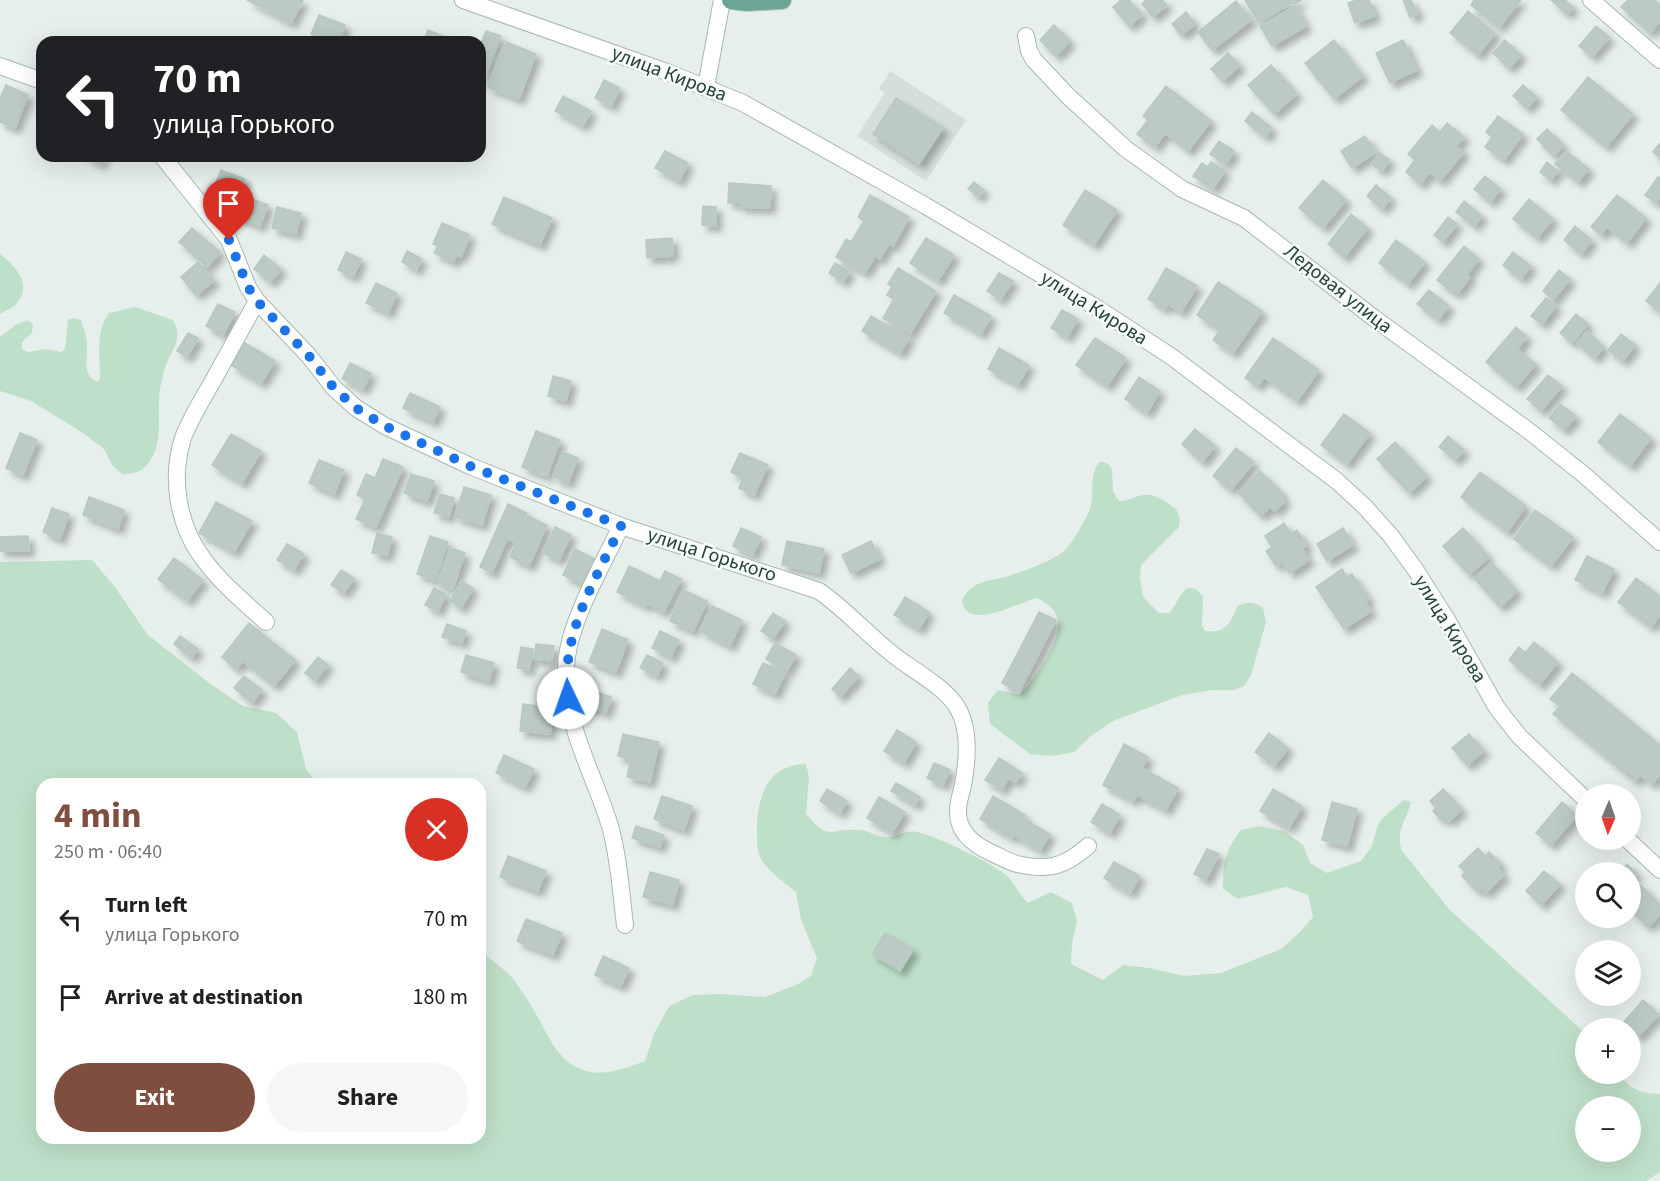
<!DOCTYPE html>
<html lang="en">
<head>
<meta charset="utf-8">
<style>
	:root { --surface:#fff; --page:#f6f6f6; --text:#202124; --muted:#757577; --accent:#7f4e3f }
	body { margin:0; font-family:"Source Sans 3",sans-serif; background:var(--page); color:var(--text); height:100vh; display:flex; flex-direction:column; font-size:22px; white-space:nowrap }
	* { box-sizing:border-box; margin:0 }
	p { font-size:20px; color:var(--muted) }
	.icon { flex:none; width:33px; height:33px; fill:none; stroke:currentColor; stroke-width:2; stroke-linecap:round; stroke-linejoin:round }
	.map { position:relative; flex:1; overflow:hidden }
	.panel { position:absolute; left:36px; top:778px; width:450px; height:366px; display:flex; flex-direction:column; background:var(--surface); border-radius:18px; box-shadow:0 6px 24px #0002 }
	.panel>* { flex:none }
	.hud { position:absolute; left:36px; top:36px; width:450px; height:126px; border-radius:18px; box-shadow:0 6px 24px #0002; background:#202124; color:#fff; overflow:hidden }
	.needle { width:39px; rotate:182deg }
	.buttons { position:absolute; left:1575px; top:784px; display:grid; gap:12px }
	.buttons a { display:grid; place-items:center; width:66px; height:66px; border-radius:50%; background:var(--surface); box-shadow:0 6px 24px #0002; font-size:30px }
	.pin { position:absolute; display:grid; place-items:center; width:51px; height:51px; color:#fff; margin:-62px -26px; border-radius:50% 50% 50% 0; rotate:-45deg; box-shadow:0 0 6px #0007 }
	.pin .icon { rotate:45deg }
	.me { position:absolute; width:66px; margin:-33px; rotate:357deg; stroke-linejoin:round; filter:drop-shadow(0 0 4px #0008) }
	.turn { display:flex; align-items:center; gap:21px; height:126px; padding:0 18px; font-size:27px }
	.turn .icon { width:78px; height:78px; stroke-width:2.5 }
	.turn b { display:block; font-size:42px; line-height:51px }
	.round { display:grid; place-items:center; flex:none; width:63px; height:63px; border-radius:32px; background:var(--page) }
	.headline { display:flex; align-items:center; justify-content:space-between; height:102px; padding:0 18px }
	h1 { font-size:36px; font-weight:700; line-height:45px; color:var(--accent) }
	.cta { display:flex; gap:12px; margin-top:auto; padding:12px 18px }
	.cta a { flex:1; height:69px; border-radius:36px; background:var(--accent); color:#fff; font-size:24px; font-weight:700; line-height:69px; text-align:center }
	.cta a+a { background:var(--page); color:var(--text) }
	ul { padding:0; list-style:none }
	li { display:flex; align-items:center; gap:18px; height:78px; padding:0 18px }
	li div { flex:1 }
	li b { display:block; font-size:22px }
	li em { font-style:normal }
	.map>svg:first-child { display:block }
	.built { fill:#d4dfda }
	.green { fill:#bfe0c8; fill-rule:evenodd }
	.building { fill:#bbcac4; stroke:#b8c9c2; stroke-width:1.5; filter:url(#shadow) }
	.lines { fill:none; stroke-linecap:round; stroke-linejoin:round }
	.street-casing { stroke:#a8b8b2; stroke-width:18 }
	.primary-casing { stroke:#c2cac8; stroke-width:20 }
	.street { stroke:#fff; stroke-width:16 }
	.primary { stroke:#6aa596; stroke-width:18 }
	.route { stroke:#1a73e8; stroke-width:10; stroke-dasharray:0 18 }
	.labels { text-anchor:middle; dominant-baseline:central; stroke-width:5; stroke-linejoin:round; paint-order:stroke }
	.street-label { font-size:20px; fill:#24423a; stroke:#f7fbf9 }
</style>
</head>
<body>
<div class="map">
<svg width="1660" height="1181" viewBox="0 0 1660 1181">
	<defs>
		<filter id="shadow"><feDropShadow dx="5.5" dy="5.5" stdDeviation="3" flood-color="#0004"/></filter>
	</defs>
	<rect width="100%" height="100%" fill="#e6efeb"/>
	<path class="built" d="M890,71L966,120L926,181L857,136L885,93L879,89Z"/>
	<path class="green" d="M0,254C15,265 33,285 17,303C13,308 5,311 0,314Z
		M135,307L173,320C186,343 166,354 163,376C161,383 159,391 159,398C158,421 163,446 147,465C140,473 132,474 122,474L112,465L104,449L83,433L31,401L0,391V337L15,325L28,320L33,324L32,333L22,342V349L28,352L45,349L61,352L65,349L68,320L74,318L81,320C83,328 87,336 87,344C88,359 81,375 98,382L100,377C100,354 95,333 109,313Z
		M1101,461L1108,464L1112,469L1113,492L1119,501C1129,501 1135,496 1144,495C1155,493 1168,503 1176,509L1180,518L1179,527L1141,565L1140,577L1143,597L1159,613H1169C1177,605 1178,596 1187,588L1196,589L1203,596L1202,625L1205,631C1225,634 1231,623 1237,606C1248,602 1253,601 1263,608L1266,622L1251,675L1244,686L1234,690H1211L1182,695L1113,721L1091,736L1074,752L1051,756L1030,754L990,724L988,703L998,690L1019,695C1033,683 1061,641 1058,622C1057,610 1047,603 1037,598C1021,602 979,625 966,610C964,608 963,604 962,601C972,578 993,582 1012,575C1029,569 1048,562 1063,552C1071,546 1089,515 1091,505C1094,491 1089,471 1101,461Z
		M92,560L115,587L147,634L209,683L243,706L276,713L297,732L306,769L318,784H42V1138H480V949C490,961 505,968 514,980C520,989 527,998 532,1007C548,1033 557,1066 591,1072C608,1075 629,1067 645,1061L654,1034L669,1006L693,995L721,994L765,997L798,984L811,976L817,958L801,920L796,892C786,884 764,868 760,857C756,847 757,835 757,825C759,792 769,765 806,764L809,777L806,814C830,842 828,828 859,830C869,830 880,839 890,837C899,835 907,830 917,832C934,835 997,865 1008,877C1015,885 1020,895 1028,903L1051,892L1072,903L1077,921L1072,944L1071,964L1103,980L1123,965L1149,968L1184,976L1221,973L1281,949L1300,932L1313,917L1308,895L1286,887L1238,899L1223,889C1223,862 1225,851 1241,830L1260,826L1284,831L1303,845L1310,863L1327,873L1361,861L1372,846L1378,825L1382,818L1404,800L1411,802C1406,822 1395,830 1402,851L1449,909L1585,1033L1586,1074H1620C1631,1091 1641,1093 1660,1094V1172L1646,1181H0V562ZM1586,1107H1630V1152H1586Z"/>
	<path class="building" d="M247,0H301L303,1L291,23Z
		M1121,0H1129L1142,15L1129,26L1113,7Z
		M1146,0H1162L1167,5L1153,17L1142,4Z
		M1245,0H1302L1294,4L1293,2L1259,23Z
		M1357,0H1369L1375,16L1355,23L1348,3Z
		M1403,0H1411L1418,14L1410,17Z
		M1474,0H1521L1499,27L1471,5Z
		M1551,0H1565L1573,7L1567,14Z
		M1628,0H1655L1660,5V21L1650,33L1621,7Z
		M1236,1L1251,20L1212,50L1198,32Z
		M1295,6L1306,26L1272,46L1260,26Z
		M1468,11L1495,33L1478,55L1450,33Z
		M1186,12L1195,24L1181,35L1172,24Z
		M319,15L345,25L339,42H332L311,34Z
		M1054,25L1070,41L1056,56L1040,40Z
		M1596,26L1609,37L1592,57L1579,46Z
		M428,30L457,42H423Z
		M486,31L501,36L481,85L480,46Z
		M1334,40L1363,76L1334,99L1305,63Z
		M1403,40L1417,70L1390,83L1376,53Z
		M1505,40L1521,55L1509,68L1493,53Z
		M506,42L536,54L519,99L488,87Z
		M1228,53L1240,65L1223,81L1211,69Z
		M1271,65L1297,94L1274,114L1248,85Z
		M1588,77L1633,114L1606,147L1561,110Z
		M604,80L620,88L611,106L595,98Z
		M6,85L28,95L15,128L0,122V99Z
		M1523,85L1537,97L1527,108L1513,96Z
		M1166,86L1211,121L1188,151L1165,133L1155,147L1137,134L1148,120L1143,116Z
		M563,96L591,111L583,126L555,111Z
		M896,98L943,128L919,164L873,134Z
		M1252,112L1272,128L1265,137L1245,121Z
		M1498,116L1523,134L1504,160L1485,147L1492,137L1486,132Z
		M1447,123L1464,137L1456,146L1464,152L1440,181L1408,154L1432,125L1440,132Z
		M1547,129L1564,146L1554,156L1537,139Z
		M1365,136L1376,152L1352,168L1341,151Z
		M1219,141L1234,151L1226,164L1210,154Z
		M1659,144H1660V158L1653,152Z
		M665,151L688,163L679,181L655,168Z
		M1566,151L1589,169L1578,182L1555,164Z
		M1380,153L1390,160L1382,171L1371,164Z
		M83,156H104L101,164Z
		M1415,160L1430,172L1420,184L1406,172Z
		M1211,162L1225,171L1213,189L1193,176L1202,163L1208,167Z
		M1547,162L1558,171L1551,180L1540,172Z
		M221,170L245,179L237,199L213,190Z
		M1485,176L1501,189L1490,202L1474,189Z
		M1658,177L1660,178V197L1656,203L1645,195Z
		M1323,180L1346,200L1323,228L1299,208Z
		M974,182L984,190L978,197L968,189Z
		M729,183L771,186L770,208L740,207L741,203H728Z
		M1376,185L1391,198L1382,209L1367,196Z
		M1085,190L1117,210L1094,245L1063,225Z
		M242,195L257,201L249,222L234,216Z
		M870,195L909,217L893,246L889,243L880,259L875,256L865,273L836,257L846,239L851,242L864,221L858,217Z
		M1617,195L1646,218L1627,243L1607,227L1601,235L1591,227Z
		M504,197L552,218L540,245L492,224Z
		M1529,199L1553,219L1537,238L1513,219Z
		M257,201L268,205L260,226L249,222Z
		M1464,201L1482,216L1474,226L1456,212Z
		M703,206L716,207V226L702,225Z
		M277,207L301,213L296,234L272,228Z
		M1351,214L1368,228L1344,257L1328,244Z
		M1448,217L1457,224L1443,242L1434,235Z
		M442,223L470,235L461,257L457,255L453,262L434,253L438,246L433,244Z
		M1575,226L1592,240L1581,254L1564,240Z
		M192,228L220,252L207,267L179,242Z
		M672,238L673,256L647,258L646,240Z
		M926,238L954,255L938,281L910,263Z
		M1396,240L1425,262L1408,284L1379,263Z
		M1464,246L1479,259L1467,274L1470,277L1458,293L1454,290L1452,292L1437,280Z
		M407,251L422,259L416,270L402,262Z
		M346,252L361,259L353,277L338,270Z
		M1513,252L1531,266L1521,279L1503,265Z
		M264,255L281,269L270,282L254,269Z
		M198,262L214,281L196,295L181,277Z
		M835,263L849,271L843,282L829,273Z
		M898,268L936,291L910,334L883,318L894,299L887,295L892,286L888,284Z
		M1166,268L1197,286L1181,312L1168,304L1165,309L1148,299Z
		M1559,270L1570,279L1553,300L1543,291Z
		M999,273L1013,281L1000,300L987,291Z
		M1218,282L1262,311L1233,353L1213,340L1220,330L1197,315Z
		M376,283L397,293L388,313L366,303Z
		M1660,283V312L1646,301Z
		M1429,290L1449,306L1438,320L1417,304Z
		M954,295L991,316L981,334L944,313Z
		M1546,298L1556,306L1542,324L1531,316Z
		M218,304L235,312L223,335L206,326Z
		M1062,310L1078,319L1067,337L1051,328Z
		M1576,314L1588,324L1572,343L1560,333Z
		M871,316L909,338L900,353L862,331Z
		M1516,327L1527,337L1517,349L1536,364L1516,387L1486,362Z
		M1587,331L1604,347L1594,358L1577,343Z
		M188,333L198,338L187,357L177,351Z
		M1621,334L1635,345L1623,361L1608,350Z
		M1095,338L1126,358L1107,386L1076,365Z
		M1273,338L1319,370L1297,401L1264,377L1258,386L1245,378Z
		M245,343L275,361L261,383L231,365Z
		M999,348L1029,365L1018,385L988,369Z
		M350,363L371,373L363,389L342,379Z
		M1548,375L1562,386L1541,411L1527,399Z
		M553,376L571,381L566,401L548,396Z
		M1139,377L1160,391L1147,413L1125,399Z
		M410,393L432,403L425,418L403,408Z
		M432,403L440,407L433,422L425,418Z
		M1560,404L1576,416L1564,430L1549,418Z
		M1344,414L1370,433L1347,464L1321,445Z
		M1620,414L1651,438L1630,466L1598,442Z
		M1195,429L1215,446L1202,462L1182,444Z
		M536,431L560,440L547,476L522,467Z
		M20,433L37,440L23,475L6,468Z
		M231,434L261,451L242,483L212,465Z
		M1448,436L1464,450L1455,460L1439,447Z
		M1395,442L1427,476L1409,493L1377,459Z
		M1236,448L1254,462L1231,490L1213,476Z
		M563,452L578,458L568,483L553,476Z
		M740,453L768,465L754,495L739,488L743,478L731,472Z
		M383,459L403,467L376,527L356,519L365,499L357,495L366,474L375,478Z
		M319,460L344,470L334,494L309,483Z
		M1260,471L1283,494L1280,496L1285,501L1275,511L1270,507L1261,516L1238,493Z
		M1480,472L1526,506L1507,532L1461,497Z
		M411,474L434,481L427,501L404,493Z
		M464,487L491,495L482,525L455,517Z
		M440,494L454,498L449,517L434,513Z
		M89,497L124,510L118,529L83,515Z
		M216,502L252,521L234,552L199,533Z
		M508,504L527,513L514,542L495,533Z
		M52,508L69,514L60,539L43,532Z
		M1535,510L1573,537L1551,566L1514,539Z
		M528,516L547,525L529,566L510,557Z
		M1284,523L1291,534L1297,530L1307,545L1302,548L1309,560L1290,573L1282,562L1276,566L1266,551L1272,547L1265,536Z
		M555,527L571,535L559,560L543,553Z
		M741,528L761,537L753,555L733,546Z
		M1343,528L1353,545L1327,561L1317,544Z
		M1463,528L1489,557L1469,575L1443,546Z
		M377,533L392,537L387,556L372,553Z
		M495,533L507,539L492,573L480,567Z
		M28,536L29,551H0V537Z
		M430,536L448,542L435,580L417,574Z
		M787,541L824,549L819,573L782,565Z
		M871,541L880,559L851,573L842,555Z
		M287,544L304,554L294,570L277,560Z
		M450,548L465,553L453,589L437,583Z
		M575,549L595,559L583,584L563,575Z
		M1587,556L1614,569L1602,593L1575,580Z
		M174,558L203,580L187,601L158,579Z
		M1492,563L1517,591L1500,607L1474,578Z
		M629,566L658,580L645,606L617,592Z
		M1342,569L1347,577L1352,574L1369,599L1365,602L1371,611L1344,629L1316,587Z
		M341,570L354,578L344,593L331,585Z
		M665,571L681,579L664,612L648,604Z
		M1636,578L1660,596V615L1651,627L1618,602Z
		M461,581L473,588L461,608L450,601Z
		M434,588L446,594L438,611L425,605Z
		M684,590L707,601L693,631L670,621Z
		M905,597L929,612L919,629L894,615Z
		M712,606L742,620L730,646L700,631Z
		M1039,612L1056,620L1019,692L1002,683Z
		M773,613L785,621L773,639L761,631Z
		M249,623L264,635L236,669L222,657Z
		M447,624L466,631L462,643L442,637Z
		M602,629L628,640L616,672L589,662Z
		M660,631L679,640L671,657L652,648Z
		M264,635L295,660L274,686L243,661Z
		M180,636L198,649L191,658L174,644Z
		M1534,642L1558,662L1539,685L1509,660L1519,647L1525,653Z
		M775,643L796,655L787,671L766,659Z
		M536,644L554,646L552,661L534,659Z
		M521,647L533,649L529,670L517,668Z
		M466,655L494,663L489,681L461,672Z
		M647,655L663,663L657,676L640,668Z
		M318,657L328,665L315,681L305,673Z
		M763,663L785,673L775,694L753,684Z
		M850,668L859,676L840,697L832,689Z
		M1572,673L1660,745V774L1652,784L1640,775L1635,781L1553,714L1560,706L1550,699Z
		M244,676L262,690L252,703L234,688Z
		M591,690L611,697L606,713L586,706Z
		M523,704L553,708L550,734L520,731Z
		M897,730L916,742L904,763L884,751Z
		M1269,733L1288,748L1274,766L1255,752Z
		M623,734L659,742L650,782L627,777L631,759L618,756Z
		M1469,734L1484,751L1467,765L1452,748Z
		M1124,744L1148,757L1142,768L1178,788L1166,810L1137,795L1133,801L1103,785Z
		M504,755L534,769L525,787L496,773Z
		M999,758L1022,773L1016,782L1008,778L1002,790L985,780Z
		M934,763L950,770L943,785L927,778Z
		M896,783L920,797L915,805L891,791Z
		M827,789L847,801L840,813L820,801Z
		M1273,789L1302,806L1289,828L1260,811Z
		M1443,789L1462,809L1449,821L1444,817L1441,820L1433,811L1436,808L1430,801Z
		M662,796L692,806L684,830L654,819Z
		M993,796L1025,815L1012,838L980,819Z
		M879,797L905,812L892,833L867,818Z
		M1332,802L1357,809L1347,846L1322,840Z
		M1562,802L1577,815L1551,845L1536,833Z
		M1102,804L1120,815L1110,833L1091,822Z
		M1024,819L1050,834L1040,851L1014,835Z
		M636,826L664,835L660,847L632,838Z
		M1478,848L1485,856L1489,852L1501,864L1497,868L1504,875L1486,893L1481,888L1477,891L1462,876L1465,872L1459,866Z
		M1207,849L1219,854L1206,880L1194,874Z
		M508,856L546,871L538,891L500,877Z
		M1114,862L1140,876L1130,893L1104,878Z
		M1627,864L1637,874L1630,881V873H1618Z
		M1544,871L1560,884L1541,905L1526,891Z
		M650,872L679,880L673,905L643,897Z
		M1641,885L1660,905V915L1648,927L1630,910V895Z
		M526,919L562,933L553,955L517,941Z
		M885,933L913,950L900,971L872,954Z
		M1604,944L1612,951H1597Z
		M603,956L629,968L621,986L595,975Z
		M1643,1000L1659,1014L1638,1037L1623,1023Z"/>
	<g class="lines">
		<defs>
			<path id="street" d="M463,0L667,72L743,103L926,206L1097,308L1172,357L1337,481L1365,507L1391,536L1415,569L1446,618L1497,708L1519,736L1586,800
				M1591,0L1660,60
				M1026,36L1029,51L1034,60L1069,97L1126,149L1182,189L1244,218L1374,318L1529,431L1583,474L1660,542
				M0,66L42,81
				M706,87L722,0
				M162,156L229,240L248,287L257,301L309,356L334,388L356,408L385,426L470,466L621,526L819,591C845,609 866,633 891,653C909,668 943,686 955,704C970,725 968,755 964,779C963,789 958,800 958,810C957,832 974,845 992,853C1001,857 1009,862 1017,864C1049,871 1064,867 1088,846
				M257,301C243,326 229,352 215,377C204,397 191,417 183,438C170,479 178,526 204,560C222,584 244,602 266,622
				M621,526C603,564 573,615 567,656C559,717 593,770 610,826C619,858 621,893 625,925
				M1628,840L1660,870"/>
			<path id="primary" d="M731,0L747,2L782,0"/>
		</defs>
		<use href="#street" class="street-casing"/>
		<use href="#primary" class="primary-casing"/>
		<use href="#street" class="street"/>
		<use href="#primary" class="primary"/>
	</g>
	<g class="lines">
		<path class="route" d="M229,240L248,287L257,301L309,356L334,388L356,408L385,426L470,466L621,526C595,581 560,635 568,698"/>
	</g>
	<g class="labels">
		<g class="street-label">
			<text transform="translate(669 74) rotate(21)">улица Кирова</text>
			<text transform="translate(1338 289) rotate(38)">Ледовая улица</text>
			<text transform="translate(1094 308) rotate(32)">улица Кирова</text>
			<text transform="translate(712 555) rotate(18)">улица Горького</text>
			<text transform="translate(1450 629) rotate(59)">улица Кирова</text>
		</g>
	</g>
</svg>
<div class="buttons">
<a><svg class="needle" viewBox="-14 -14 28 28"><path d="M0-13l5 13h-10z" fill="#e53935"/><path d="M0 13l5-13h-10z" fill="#757577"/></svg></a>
<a><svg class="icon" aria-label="search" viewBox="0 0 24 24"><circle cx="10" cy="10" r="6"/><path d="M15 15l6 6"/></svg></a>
<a><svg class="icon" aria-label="layers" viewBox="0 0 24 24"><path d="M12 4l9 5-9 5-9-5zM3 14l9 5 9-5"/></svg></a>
<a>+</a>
<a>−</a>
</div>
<div class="pin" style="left:229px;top:240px;background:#d93025"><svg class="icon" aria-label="arrive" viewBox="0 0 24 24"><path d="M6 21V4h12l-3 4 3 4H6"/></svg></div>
<svg class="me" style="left:568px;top:698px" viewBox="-20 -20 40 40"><circle r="19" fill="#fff"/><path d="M0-13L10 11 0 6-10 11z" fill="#1a73e8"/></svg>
<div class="hud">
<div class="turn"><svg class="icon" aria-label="left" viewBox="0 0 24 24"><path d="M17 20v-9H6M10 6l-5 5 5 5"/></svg><div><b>70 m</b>улица Горького</div></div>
</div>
<section class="panel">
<div class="headline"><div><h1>4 min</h1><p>250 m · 06:40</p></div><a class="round" style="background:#d93025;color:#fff"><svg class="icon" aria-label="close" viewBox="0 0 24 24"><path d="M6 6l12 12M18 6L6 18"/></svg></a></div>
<ul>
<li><svg class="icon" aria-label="left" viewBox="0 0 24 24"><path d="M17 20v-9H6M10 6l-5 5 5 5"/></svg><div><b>Turn left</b><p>улица Горького</p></div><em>70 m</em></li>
<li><svg class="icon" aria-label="arrive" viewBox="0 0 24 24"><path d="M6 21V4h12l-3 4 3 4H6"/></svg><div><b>Arrive at destination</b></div><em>180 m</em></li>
</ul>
<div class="cta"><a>Exit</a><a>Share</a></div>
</section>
</div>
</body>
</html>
